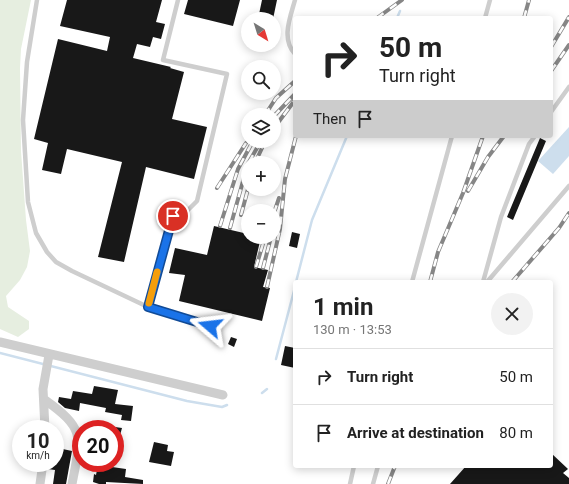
<!DOCTYPE html>
<html lang="en">
<head>
<meta charset="utf-8">
<style>
	:root { --surface:#fff; --page:#f2f2f2; --text:#222; --muted:#767676; --line:#e0e0e0 }
	body { margin:0; font-family:Roboto,sans-serif; background:var(--page); color:var(--text); height:100vh; display:flex; flex-direction:column; font-size:15px; white-space:nowrap }
	* { box-sizing:border-box; margin:0 }
	p { font-size:13px; color:var(--muted) }
	.icon { flex:none; width:22px; height:22px; fill:none; stroke:currentColor; stroke-width:2; stroke-linecap:round; stroke-linejoin:round }
	.map { position:relative; flex:1; overflow:hidden }
	.side { position:absolute; left:293px; top:280px; width:260px; height:188px; display:flex; flex-direction:column; background:var(--surface); border-radius:4px; box-shadow:0 2px 10px #0003 }
	.side>* { flex:none }
	.banner { position:absolute; left:293px; top:16px; width:260px; height:122px; border-radius:4px; box-shadow:0 2px 10px #0003; background:#fff; color:var(--text); overflow:hidden }
	.needle { width:26px; rotate:142deg }
	.fabs { position:absolute; left:241px; top:12px; display:grid; gap:8px }
	.fabs a { display:grid; place-items:center; width:40px; height:40px; border-radius:50%; background:var(--surface); box-shadow:0 2px 10px #0003; font-size:20px }
	.speed { position:absolute; left:12px; top:420px; display:flex; gap:8px; font-size:20px; font-weight:700; text-align:center }
	.speed>* { display:grid; place-content:center; width:52px; height:52px; border-radius:50%; background:var(--surface); box-shadow:0 2px 10px #0003; line-height:1 }
	.speed small { font-size:10px; font-weight:400 }
	.speed .limit { border:6px solid #d22; background:#fff; color:#111 }
	.pin { position:absolute; display:grid; place-items:center; width:34px; height:34px; color:#fff; margin:-17px; border:2px solid #fff; border-radius:50%; box-shadow:0 1px 4px #0007 }
	.me { position:absolute; width:44px; margin:-22px; rotate:287deg; stroke-linejoin:round; filter:drop-shadow(0 0 3px #0008) }
	.turn { display:flex; align-items:center; gap:14px; height:84px; padding:0 20px; font-size:18px }
	.turn .icon { width:52px; height:52px; stroke-width:2.5 }
	.turn b { display:block; font-size:28px; line-height:34px }
	.then { display:flex; align-items:center; height:38px; padding:0 20px; background:#0003; gap:8px; font-size:15px }
	.round { display:grid; place-items:center; flex:none; width:42px; height:42px; border-radius:21px; background:var(--page) }
	.overview { display:flex; align-items:center; justify-content:space-between; height:68px; padding:0 20px }
	h1 { font-size:24px; font-weight:700; line-height:30px }
	ul { padding:0; list-style:none }
	li { display:flex; align-items:center; gap:12px; height:56px; padding:0 20px; border-top:1px solid var(--line) }
	li div { flex:1 }
	li b { display:block; font-size:15px }
	li em { font-style:normal }
	.map>svg:first-child { display:block }
	.green { fill:#e6eee0 }
	.water { fill:#cddeed }
	.lines { fill:none; stroke-linecap:round; stroke-linejoin:round }
	.stream { stroke:#cddeed; stroke-width:2.5 }
	.building { fill:#181818 }
	.lane { stroke:#cecece; stroke-width:4.5 }
	.street { stroke:#cecece; stroke-width:9 }
	.rail-casing { stroke:#868686; stroke-width:4 }
	.rail { stroke:#fff; stroke-width:2.5; stroke-dasharray:8; stroke-linecap:butt }
	.route-casing { stroke:#114b97; stroke-width:10 }
	.route { stroke:#1a73e8; stroke-width:7 }
	.slow { stroke:#f59e0b; stroke-width:7 }
</style>
</head>
<body>
<div class="map">
<svg width="569" height="484" viewBox="0 0 569 484">
	<rect width="100%" height="100%" fill="#fff"/>
	<path class="green" d="M0,0H31L21,49L20,68L21,151L26,220L30,251L27,267L20,280L6,296L8,307L29,321V329L18,337L0,329Z"/>
	<path class="water" d="M569,127V156L553,174L538,161Z"/>
	<g class="lines">
		<path class="stream" d="M397,18L400,11
			M296,282L312,220L347,136
			M0,353L187,401L222,407L227,405
			M276,359L295,287
			M262,393L267,389"/>
	</g>
	<path class="building" d="M67,0H162L156,22L165,24L161,39L153,37L150,47L137,44L133,58L171,67L170,68L184,72L172,119L207,127L194,179L146,167L124,262L98,257L122,162L67,149L61,174L42,170L48,143L34,139L58,39L107,51L110,37L60,26Z
		M188,0H240L233,26L184,14Z
		M262,0H277L273,19H258Z
		M540,138L546,141L513,220L507,217Z
		M214,226L248,234V237H261L254,267L268,270L263,287L270,288L262,321L179,301L185,275L169,273L175,248L207,255Z
		M292,232L300,234L297,248L289,246Z
		M231,337L237,339L234,347L228,344Z
		M285,346L295,348V368L281,365Z
		M94,386L118,390L115,404L133,406L131,421L121,420L122,415L105,412L106,408L80,403L79,411L65,408L58,402L59,397L71,399L73,391L92,394Z
		M115,427L122,428L117,446H115Z
		M154,442L168,445L167,451L174,452L171,466L149,462Z
		M58,448L72,451L66,484H53L55,470L48,469L49,463H55V457H57Z
		M551,453L568,469L563,473L569,478V484H450L466,466H551Z
		M98,465L126,469L125,477L143,480V484L106,482V484H99L93,482L94,474L96,475Z"/>
	<g class="lines">
		<path class="lane" d="M37,0L27,62L23,120L28,202L36,233L47,252L56,262L72,271L148,307L210,326
			M295,0C290,18 281,39 295,54
			M485,18L490,0
			M551,112L569,87
			M412,282L452,136
			M483,282L501,217L529,144L535,136
			M487,282L569,186
			M148,307L173,216L187,211L197,201L227,74L163,60L178,0
			M350,484L354,466
			M373,484L378,466"/>
		<path class="street" d="M0,342L223,395
			M45,400C86,429 81,437 72,484
			M45,429L43,389L49,355
			M40,484L43,463"/>
		<defs>
			<path id="rail" d="M377,18L402,0
				M524,18L529,0
				M551,47L569,17
				M551,71L569,45
				M265,115L276,98L295,81
				M274,116L295,94
				M274,128L295,100
				M249,162L261,141
				M255,163L262,148
				M217,188L246,143
				M468,191L488,157L504,136
				M274,213L279,198
				M241,215L248,189
				M220,226L238,169L253,141
				M230,228L248,163
				M256,267L265,237
				M263,268L271,237
				M430,282L438,252L463,193L483,136
				M512,282L559,228L569,213
				M267,287L280,229L285,179L296,136
				M388,484L395,466"/>
		</defs>
		<use href="#rail" class="rail-casing"/>
		<use href="#rail" class="rail"/>
	</g>
	<g class="lines">
		<defs>
			<path id="route" d="M173,216L148,307L210,326"/>
		</defs>
		<use href="#route" class="route-casing"/>
		<use href="#route" class="route"/>
		<path class="slow" d="M149,303L157,272"/>
	</g>
</svg>
<div class="fabs">
<a><svg class="needle" viewBox="-14 -14 28 28"><path d="M0-13l5 13h-10z" fill="#e53935"/><path d="M0 13l5-13h-10z" fill="#767676"/></svg></a>
<a><svg class="icon" aria-label="search" viewBox="0 0 24 24"><circle cx="10" cy="10" r="6"/><path d="M15 15l6 6"/></svg></a>
<a><svg class="icon" aria-label="layers" viewBox="0 0 24 24"><path d="M12 4l9 5-9 5-9-5zM3 14l9 5 9-5"/></svg></a>
<a>+</a>
<a>−</a>
</div>
<div class="speed"><div>10<small>km/h</small></div><div class="limit">20</div></div>
<div class="pin" style="left:173px;top:216px;background:#d93025"><svg class="icon" aria-label="arrive" viewBox="0 0 24 24"><path d="M6 21V4h12l-3 4 3 4H6"/></svg></div>
<svg class="me" style="left:210px;top:326px" viewBox="-20 -20 40 40"><path d="M0-17L14 15 0 8-14 15z" fill="#1a73e8" stroke="#fff" stroke-width="4"/></svg>
<div class="banner">
<div class="turn"><svg class="icon" aria-label="right" viewBox="0 0 24 24"><path d="M7 20v-9h11M14 6l5 5-5 5"/></svg><div><b>50 m</b>Turn right</div></div>
<div class="then">Then<svg class="icon" aria-label="arrive" viewBox="0 0 24 24"><path d="M6 21V4h12l-3 4 3 4H6"/></svg></div>
</div>
<section class="side">
<div class="overview"><div><h1>1 min</h1><p>130 m · 13:53</p></div><a class="round"><svg class="icon" aria-label="close" viewBox="0 0 24 24"><path d="M6 6l12 12M18 6L6 18"/></svg></a></div>
<ul>
<li><svg class="icon" aria-label="right" viewBox="0 0 24 24"><path d="M7 20v-9h11M14 6l5 5-5 5"/></svg><div><b>Turn right</b></div><em>50 m</em></li>
<li><svg class="icon" aria-label="arrive" viewBox="0 0 24 24"><path d="M6 21V4h12l-3 4 3 4H6"/></svg><div><b>Arrive at destination</b></div><em>80 m</em></li>
</ul>
</section>
</div>
</body>
</html>
